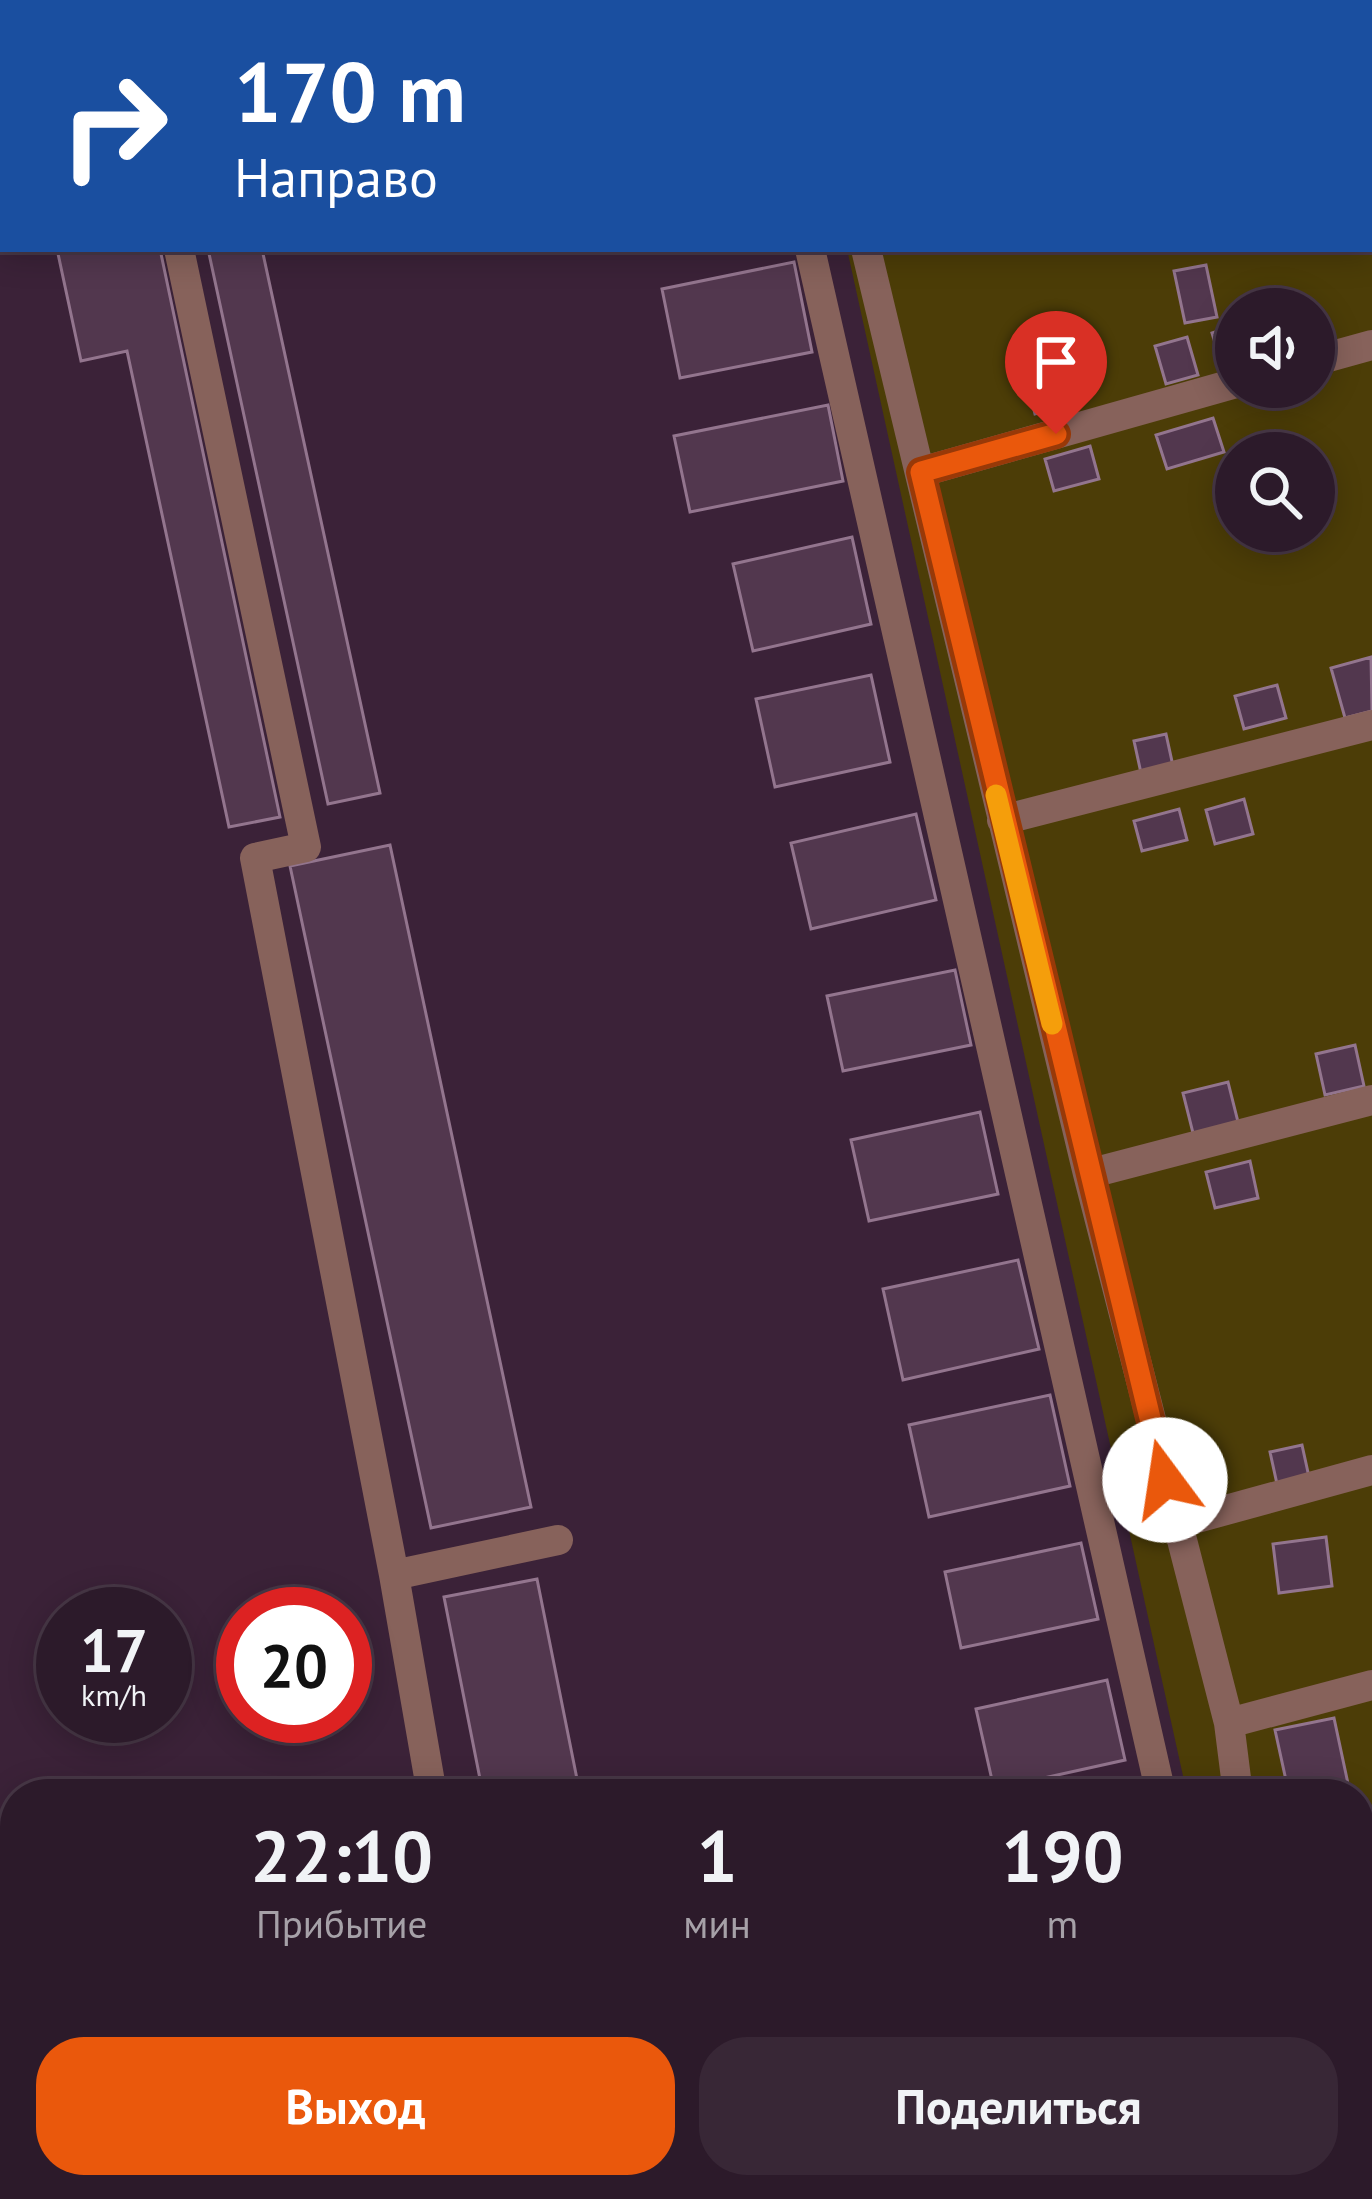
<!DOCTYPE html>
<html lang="ru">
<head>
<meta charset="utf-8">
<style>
	:root { --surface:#2c1a2a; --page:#382736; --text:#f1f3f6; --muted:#a6a1a8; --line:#483847; --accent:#ea580c }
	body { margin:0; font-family:"PT Sans",sans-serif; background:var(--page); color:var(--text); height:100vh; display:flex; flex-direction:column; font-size:45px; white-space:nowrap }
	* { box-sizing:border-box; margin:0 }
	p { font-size:39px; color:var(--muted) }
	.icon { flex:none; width:66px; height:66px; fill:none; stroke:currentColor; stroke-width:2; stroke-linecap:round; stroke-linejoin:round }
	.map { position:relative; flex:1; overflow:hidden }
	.side { position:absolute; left:0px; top:1779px; width:1374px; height:420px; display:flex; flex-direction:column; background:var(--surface); border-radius:48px 48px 0 0; box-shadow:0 6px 30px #0003,0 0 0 3px var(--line) }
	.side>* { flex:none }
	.hud { position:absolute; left:0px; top:0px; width:1374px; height:252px; box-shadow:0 6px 30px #0003,0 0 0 3px var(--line); background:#1a4fa0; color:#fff; overflow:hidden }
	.fabs { position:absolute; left:1215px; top:288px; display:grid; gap:24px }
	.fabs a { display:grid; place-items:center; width:120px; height:120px; border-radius:50%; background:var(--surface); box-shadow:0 6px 30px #0003,0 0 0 3px var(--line); font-size:60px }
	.speed { position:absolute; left:36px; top:1587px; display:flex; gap:24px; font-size:60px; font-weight:700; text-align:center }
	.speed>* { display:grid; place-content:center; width:156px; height:156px; border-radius:50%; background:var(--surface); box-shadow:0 6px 30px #0003,0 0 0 3px var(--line); line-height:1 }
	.speed small { font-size:30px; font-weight:400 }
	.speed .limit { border:18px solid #d22; background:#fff; color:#111 }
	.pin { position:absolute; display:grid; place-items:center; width:102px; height:102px; color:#fff; margin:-123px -51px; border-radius:50% 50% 50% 0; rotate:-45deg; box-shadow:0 0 12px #0007 }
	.pin .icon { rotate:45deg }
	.me { position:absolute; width:132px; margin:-66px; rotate:346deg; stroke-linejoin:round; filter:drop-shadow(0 0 9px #0008) }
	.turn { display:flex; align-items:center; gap:42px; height:252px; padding:0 36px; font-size:54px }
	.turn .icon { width:156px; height:156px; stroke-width:2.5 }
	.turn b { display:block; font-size:84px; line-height:102px }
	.eta { display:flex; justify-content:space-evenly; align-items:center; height:204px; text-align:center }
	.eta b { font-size:72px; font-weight:700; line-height:84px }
	.button { display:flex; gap:24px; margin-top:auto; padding:24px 36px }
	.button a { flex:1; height:138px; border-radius:48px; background:var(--accent); color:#fff; font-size:48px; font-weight:700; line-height:138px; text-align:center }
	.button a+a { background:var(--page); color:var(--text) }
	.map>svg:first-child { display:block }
	.green { fill:#4c3d07; fill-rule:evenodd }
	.building { fill:#52374e; stroke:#93758e; stroke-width:3 }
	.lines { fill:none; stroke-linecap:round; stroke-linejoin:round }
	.minor { stroke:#87625b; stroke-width:30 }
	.route-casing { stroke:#983908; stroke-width:30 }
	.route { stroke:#ea580c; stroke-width:21 }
	.slow { stroke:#f59e0b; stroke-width:21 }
</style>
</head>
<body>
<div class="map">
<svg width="1372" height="2199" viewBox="0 0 1372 2199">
	<rect width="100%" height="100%" fill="#3b2238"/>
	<path class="green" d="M792,0H1372V2199H1277L1273,2184H1359V1794H1187L847,249H1371V3ZM1236,309H1314V387H1236ZM1236,453H1314V531H1236Z"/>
	<path class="building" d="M57,249H160L280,817L229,827L127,351L81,361Z
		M208,249H262L380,793L328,804Z
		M794,262L812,352L680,378L662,289Z
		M1206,265L1217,317L1185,323L1174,271Z
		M1236,325V358L1221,363L1212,333Z
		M1187,337L1198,375L1166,384L1155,346Z
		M1071,362L1081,403L1035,414L1025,373Z
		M828,405L843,481L690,512L674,436Z
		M1213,418L1224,452L1167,469L1156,435Z
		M1090,446L1099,479L1054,491L1045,459Z
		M852,537L871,624L753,651L733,564Z
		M1371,657L1372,711L1345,718L1331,668Z
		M871,675L890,762L775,787L756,699Z
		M1277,685L1286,718L1244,729L1235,696Z
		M1166,734L1173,766L1141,773L1134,741Z
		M1244,799L1253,834L1215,844L1206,810Z
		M1179,809L1187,840L1142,851L1134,821Z
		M916,814L936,900L811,929L791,843Z
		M390,845L531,1507L431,1528L290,866Z
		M955,970L971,1045L843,1071L827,996Z
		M1355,1045L1364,1086L1325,1095L1316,1054Z
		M1228,1082L1239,1126L1194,1137L1183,1093Z
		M980,1112L998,1194L869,1221L851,1140Z
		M1250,1161L1258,1198L1215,1208L1206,1172Z
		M1018,1260L1039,1349L903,1380L883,1289Z
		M1050,1395L1070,1486L929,1517L909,1425Z
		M1302,1445L1309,1477L1277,1484L1270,1452Z
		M1326,1537L1332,1586L1279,1593L1273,1544Z
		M1081,1543L1098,1619L961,1648L945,1572Z
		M537,1579L580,1794H483L444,1597Z
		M1107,1680L1125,1760L994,1789L976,1709Z
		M1334,1718L1350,1793L1289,1794L1275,1730Z
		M562,2184H659L662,2199H565Z
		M1077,2184H1201L1136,2199H1081Z"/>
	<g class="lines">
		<path class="minor" d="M127,0V3
			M753,0V3
			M809,0L810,3
			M1298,3L1312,0
			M179,249L306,847L255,858L394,1575L432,1794
			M810,249L1161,1794
			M866,249L1088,1174L1229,1723L1238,1794
			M1314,361L1372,345
			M921,472L1236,383
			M1002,820L1372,725
			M1088,1174L1372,1100
			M1175,1524L1372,1470
			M394,1575L558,1540
			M1229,1723L1372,1685
			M500,2184L503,2199
			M1250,2184L1253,2199
			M1288,2184L1290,2199
			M1333,2199L1372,2189"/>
	</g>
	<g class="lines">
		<defs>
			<path id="route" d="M1056,434L921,472L1165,1480"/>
		</defs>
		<use href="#route" class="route-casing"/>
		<use href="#route" class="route"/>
		<path class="slow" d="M996,795L1052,1024"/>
	</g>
</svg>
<div class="fabs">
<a><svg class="icon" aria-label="sound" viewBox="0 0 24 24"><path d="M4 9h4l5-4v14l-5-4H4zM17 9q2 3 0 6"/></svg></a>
<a><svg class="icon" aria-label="search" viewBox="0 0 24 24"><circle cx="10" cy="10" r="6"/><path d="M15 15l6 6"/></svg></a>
</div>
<div class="speed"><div>17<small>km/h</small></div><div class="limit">20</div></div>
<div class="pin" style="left:1056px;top:434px;background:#d93025"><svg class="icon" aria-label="arrive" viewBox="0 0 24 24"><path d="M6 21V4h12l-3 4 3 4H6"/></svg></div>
<svg class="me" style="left:1165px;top:1480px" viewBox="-20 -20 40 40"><circle r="19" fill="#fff"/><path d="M0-13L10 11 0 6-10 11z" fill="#ea580c"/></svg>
<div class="hud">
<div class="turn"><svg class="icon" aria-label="right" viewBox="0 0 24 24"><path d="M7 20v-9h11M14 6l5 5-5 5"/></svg><div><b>170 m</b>Направо</div></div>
</div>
<section class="side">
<div class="eta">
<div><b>22:10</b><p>Прибытие</p></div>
<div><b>1</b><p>мин</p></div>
<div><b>190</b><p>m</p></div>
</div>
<div class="button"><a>Выход</a><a>Поделиться</a></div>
</section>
</div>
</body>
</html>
